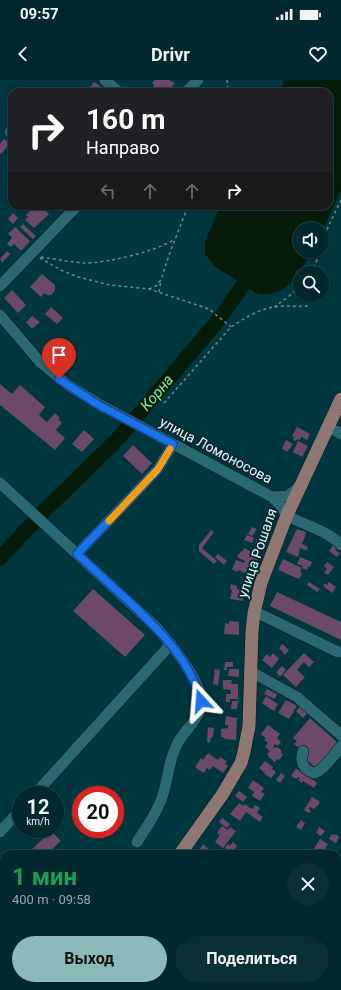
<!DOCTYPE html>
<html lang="ru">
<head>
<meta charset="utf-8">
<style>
	:root { --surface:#00282e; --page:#0a3036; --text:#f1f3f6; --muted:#95a6aa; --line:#22444a; --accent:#8bbbb9 }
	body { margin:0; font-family:Roboto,sans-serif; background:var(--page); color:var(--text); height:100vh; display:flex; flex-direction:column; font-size:15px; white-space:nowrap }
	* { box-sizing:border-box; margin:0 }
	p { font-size:13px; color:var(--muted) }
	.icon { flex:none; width:22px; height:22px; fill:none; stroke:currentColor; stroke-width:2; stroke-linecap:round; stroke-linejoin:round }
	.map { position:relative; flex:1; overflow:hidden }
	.side { position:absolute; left:0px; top:770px; width:341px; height:140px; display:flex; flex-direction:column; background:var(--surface); border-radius:12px 12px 0 0; box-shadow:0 1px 3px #0004,0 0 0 1px var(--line) }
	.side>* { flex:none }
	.top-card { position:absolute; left:8px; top:8px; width:325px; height:122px; border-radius:12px; box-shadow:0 1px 3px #0004,0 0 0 1px var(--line); background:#202124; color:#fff; overflow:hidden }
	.tools { position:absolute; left:293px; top:142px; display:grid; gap:8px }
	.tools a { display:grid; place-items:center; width:36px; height:36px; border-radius:50%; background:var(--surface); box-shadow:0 1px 3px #0004,0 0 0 1px var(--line); font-size:20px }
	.speed { position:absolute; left:12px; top:706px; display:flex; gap:8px; font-size:20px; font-weight:700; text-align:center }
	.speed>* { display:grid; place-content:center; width:52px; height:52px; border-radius:50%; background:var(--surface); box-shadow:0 1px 3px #0004,0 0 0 1px var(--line); line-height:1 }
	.speed small { font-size:10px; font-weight:400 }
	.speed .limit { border:6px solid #d22; background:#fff; color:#111 }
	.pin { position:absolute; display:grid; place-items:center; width:34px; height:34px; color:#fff; margin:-41px -17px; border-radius:50% 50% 50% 0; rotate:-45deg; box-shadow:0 0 4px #0007 }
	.pin .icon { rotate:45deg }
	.me { position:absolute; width:44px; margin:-22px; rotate:341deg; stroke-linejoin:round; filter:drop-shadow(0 0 3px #0008) }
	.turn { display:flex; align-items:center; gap:14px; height:84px; padding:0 12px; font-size:18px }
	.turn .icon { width:52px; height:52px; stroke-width:2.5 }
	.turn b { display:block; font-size:28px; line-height:34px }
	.lanes { display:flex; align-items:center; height:38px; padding:0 12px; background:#0003; justify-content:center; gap:20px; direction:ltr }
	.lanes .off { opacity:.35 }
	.round { display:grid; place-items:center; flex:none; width:42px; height:42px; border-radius:21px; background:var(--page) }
	.head { display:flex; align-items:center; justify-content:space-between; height:68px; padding:0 12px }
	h1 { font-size:24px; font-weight:700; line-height:30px; color:#1e9e55 }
	.button { display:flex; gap:8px; margin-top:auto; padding:8px 12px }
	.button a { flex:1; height:46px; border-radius:24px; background:var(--accent); color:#111; font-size:16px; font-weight:700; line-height:46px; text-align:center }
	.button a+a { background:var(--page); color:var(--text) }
	.status { display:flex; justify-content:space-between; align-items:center; height:28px; padding:0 20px; background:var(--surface); direction:ltr }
	.status svg { height:11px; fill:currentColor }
	header { display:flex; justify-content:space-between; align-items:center; height:52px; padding:0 12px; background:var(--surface); font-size:18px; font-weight:700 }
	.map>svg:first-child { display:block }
	.water { fill:#051c0b }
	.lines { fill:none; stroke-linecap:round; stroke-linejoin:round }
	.river { stroke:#051c0b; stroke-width:15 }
	.building { fill:#6c4969 }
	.minor-casing { stroke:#001b20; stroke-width:12 }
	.major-casing { stroke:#001b20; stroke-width:14 }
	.path { stroke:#658e93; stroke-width:1.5; stroke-dasharray:3 3; stroke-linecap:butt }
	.minor { stroke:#2a6973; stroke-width:11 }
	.major { stroke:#907773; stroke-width:13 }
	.route-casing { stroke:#114b97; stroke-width:10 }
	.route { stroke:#1a73e8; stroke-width:7 }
	.slow { stroke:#f59e0b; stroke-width:7 }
	.labels { text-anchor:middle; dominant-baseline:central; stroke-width:4; stroke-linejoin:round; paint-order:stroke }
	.street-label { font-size:14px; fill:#e1fafe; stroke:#072a2f }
	.water-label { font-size:15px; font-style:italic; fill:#87ea9c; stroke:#072a2f }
</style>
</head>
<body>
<div class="status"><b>09:57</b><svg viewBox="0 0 49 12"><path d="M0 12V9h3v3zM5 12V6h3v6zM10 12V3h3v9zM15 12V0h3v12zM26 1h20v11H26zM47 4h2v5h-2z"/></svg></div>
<header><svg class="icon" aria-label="back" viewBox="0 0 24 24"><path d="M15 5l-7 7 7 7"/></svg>Drivr<svg class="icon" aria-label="heart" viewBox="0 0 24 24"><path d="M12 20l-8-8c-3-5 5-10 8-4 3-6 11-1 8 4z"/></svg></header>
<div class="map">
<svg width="341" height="910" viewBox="0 0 341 910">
	<rect width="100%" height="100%" fill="#00363d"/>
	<path class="water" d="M284,0H341V110L322,152V149H300V171H310C303,193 282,220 256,213L214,186L205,174V162L220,126H329V12H281Z"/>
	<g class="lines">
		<path class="river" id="s1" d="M0,478L44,431L116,361L216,243L254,190"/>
	</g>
	<path class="building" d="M155,0H169L175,3L167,12H162L158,8L156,10L153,7L154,5L152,3Z
		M94,2L101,7L98,10L96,8L94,11L90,8Z
		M4,59L10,63L1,74L0,73V64Z
		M35,126H41L49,134L34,148L25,140L28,137L26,135Z
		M13,133L18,138L13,144L8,139Z
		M23,144L36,156L33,159L20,147Z
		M15,147L30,161L21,171L14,164L11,167L7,164L12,157L8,154Z
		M7,171L10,174L2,183L0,179Z
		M42,194L55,205V210L51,215H47L44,213L41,217L30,207Z
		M12,210L26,225L18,233L4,218Z
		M51,227L63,238L57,244L45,234Z
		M32,236L40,242L32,249L26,242Z
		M0,304L12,314L20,305L45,327L39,335L47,342L55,333L60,338L58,339L62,343L56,350L65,358L55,370L0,325Z
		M297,347L310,354L307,360L301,357L300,360L297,359L296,361L293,360L294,357L292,356Z
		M84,350L94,359L82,372L72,364Z
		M286,360L293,364L287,372L282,369Z
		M298,361L308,366L302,377L293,372Z
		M133,365L152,383L142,394L123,376Z
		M252,447L257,449L252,456L248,454Z
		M297,449L306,452L305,454H306L302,464L308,467L307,470H305L300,468L298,477L286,472Z
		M211,450L214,452L202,468L217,481L214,484L199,471V465Z
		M247,455L254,458L252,463L244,460Z
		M257,459L265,463L262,468L255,464Z
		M334,464L338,466L335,470L340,473L337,477L329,471Z
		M244,468L254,473L252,476L257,479L249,495L238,490L237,492L232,489L236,480L244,483L245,481L237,477L241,471L242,472Z
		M218,474L227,481L224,485L215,477Z
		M300,477L312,482L310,487L308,486L307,490L302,488L303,486L297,484Z
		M283,479L302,488L300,491L302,494L299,499L278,490Z
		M327,482L334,487L328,495L324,493L327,489L324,486Z
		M309,502L320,509L317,512L307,505Z
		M329,502L336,507L332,513L323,506L325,503L327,505Z
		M231,504L237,506V509L245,511L243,521L230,519L232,510L230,509Z
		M93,509L145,555L125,577L73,531Z
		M277,512L341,542V560L270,526Z
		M229,541L239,542V555L224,554L225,543L229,544Z
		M282,564L289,570L285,575L279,568Z
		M273,573L279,579L272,588L262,580L267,574L270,577Z
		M304,573L314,582L309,587L304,582L297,590L305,597L296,607L283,595Z
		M225,582H233V587H227V590H224Z
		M282,586L286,590L280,597L276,592Z
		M215,589L220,590L218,605L213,604Z
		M229,589H239V597L228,596Z
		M223,600H232L231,604H238V619H230V622H226V614H231V610L223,609Z
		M267,609L277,614L275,619L264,614Z
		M266,616L278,624L274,631L262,623Z
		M286,620L297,626L289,639L278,633Z
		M232,621H238L237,629H231Z
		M301,626L308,632L303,638L296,631Z
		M226,636L237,638L236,660L225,659L223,657H221V649L228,648V645H225Z
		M310,638L338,663L316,688L304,678L309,672L302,666L300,669L294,664L297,661L293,658Z
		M268,645L280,654L277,658L281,662L278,666L275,664L273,667L275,668L277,667L281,670V673L283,675L279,680L277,679L275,682L268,677L269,676L267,674L270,671L265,667L268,663L264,660L266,658L261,654Z
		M208,647L214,648L213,657H211L210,663L207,662Z
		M208,673L218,680L220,677L227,681L225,684L228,686L223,693L213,686L210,690L207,688L204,693L195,687L201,678L203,680Z
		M265,681L273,687L272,689L276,692L271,698L264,694L265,693L259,688Z
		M296,688L317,703L314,708L303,701L302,703L298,700L300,698L298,697L296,699L291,696Z
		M281,693L285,696L280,703L276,700Z
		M253,700L264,708L261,712L265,714L260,721L252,716L254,712L248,708Z
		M239,711L247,717L243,722L235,716Z
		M312,717L319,721V723H320L314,729L310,727L309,729L311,731L309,733L304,730Z
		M239,723L244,726L245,724L252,729L255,725L260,728L257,733L263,737L260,742L246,732L240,741L230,734Z
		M222,738L230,744L227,748L219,742Z
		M301,740L305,743L301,750L296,747Z
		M222,746L228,750L230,747L236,751L223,768L215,762L220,755L217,753Z
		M319,747L325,751L321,756L316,753Z
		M51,751L61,761L47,774H27Z
		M332,754L334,755L335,754L339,756L338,757L339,758L336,763L329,759Z
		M320,759L328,764L325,768L330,771L328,774H319L313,770Z
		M233,762L237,766L232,773L225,768L228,764L230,766Z
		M203,764L210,770L207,774L200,769Z
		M4,806V823L0,827V810Z
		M337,903L340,905L341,910H332L330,908L328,910L322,909L324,906H337Z
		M58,906H70L67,910H55Z
		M128,906H144L141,910H130L131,908Z
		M247,906H264L267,908L265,910H249L246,908Z"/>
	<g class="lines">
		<defs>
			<path id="minor" d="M105,0L119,12
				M186,12L198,0
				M10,52L12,54
				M0,206L77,126
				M0,235L40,282L68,305L97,323L272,417C280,422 284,433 288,436C306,446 327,450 341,465
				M328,347L341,354
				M0,403L156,547C169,562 210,609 200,631C194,645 180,654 175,669C169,682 168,697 164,711C159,730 148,745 137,762
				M272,417L288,416L300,406
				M77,474L158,389L173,364
				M254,533L262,535L338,572
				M250,591L297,617L341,655
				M303,671C300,682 302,689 314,693C323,691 335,674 341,666
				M34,715L171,564
				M0,752L21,729
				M337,808L341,801
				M0,837L4,834
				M0,862L3,869
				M337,889L341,892
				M38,906L42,910
				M100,906L105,910"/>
			<path id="major" d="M180,774L222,715L241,683L244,672L249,646L252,551L254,533L261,503L287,435L341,319
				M81,910L84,906"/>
		</defs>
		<use href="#minor" class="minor-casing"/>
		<use href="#major" class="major-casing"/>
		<path class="path" d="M227,0L228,12
			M322,167L328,147L341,120
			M41,177C55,179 69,182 84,183C107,183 155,172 175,159
			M40,178L61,190L78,197L110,205L149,209L209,229L231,247
			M311,193L321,171
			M149,209L156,206L161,200L169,175L188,126
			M159,212L161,200
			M274,227L288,217L300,206
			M164,323L231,247C243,239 259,229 274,227C285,225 297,227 309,226"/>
		<use href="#minor" class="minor"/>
		<use href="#major" class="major"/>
	</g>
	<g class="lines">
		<defs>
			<path id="route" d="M59,299L97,324L173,364L158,389L77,474C93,488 108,503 124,517C156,547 190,578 201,621"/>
		</defs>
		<use href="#route" class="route-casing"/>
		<use href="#route" class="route"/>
		<path class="slow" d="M109,441L158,389L170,369"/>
	</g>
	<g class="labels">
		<g class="street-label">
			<text transform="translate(216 370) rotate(28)">улица Ломоносова</text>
			<text transform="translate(257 473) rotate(-71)">улица Рошаля</text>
		</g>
		<g class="water-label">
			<text stroke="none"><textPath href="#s1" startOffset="228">Корна</textPath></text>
		</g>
	</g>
</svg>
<div class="tools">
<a><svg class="icon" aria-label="sound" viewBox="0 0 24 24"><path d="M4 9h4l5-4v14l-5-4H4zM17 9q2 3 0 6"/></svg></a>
<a><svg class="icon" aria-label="search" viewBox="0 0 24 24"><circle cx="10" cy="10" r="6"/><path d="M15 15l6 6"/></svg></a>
</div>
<div class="speed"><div>12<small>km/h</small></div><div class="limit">20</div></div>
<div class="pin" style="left:59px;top:299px;background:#d93025"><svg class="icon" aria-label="arrive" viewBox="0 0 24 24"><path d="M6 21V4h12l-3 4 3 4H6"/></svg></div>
<svg class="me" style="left:201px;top:621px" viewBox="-20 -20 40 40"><path d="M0-17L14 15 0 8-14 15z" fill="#1a73e8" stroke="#fff" stroke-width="4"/></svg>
<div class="top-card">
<div class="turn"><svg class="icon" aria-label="right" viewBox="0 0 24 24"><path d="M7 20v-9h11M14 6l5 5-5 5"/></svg><div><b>160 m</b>Направо</div></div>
<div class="lanes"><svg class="icon off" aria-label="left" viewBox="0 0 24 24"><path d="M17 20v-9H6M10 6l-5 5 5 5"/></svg><svg class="icon off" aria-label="ahead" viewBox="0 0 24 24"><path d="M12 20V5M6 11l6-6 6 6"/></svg><svg class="icon off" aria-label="ahead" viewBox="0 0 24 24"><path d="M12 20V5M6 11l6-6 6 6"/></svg><svg class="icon" aria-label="right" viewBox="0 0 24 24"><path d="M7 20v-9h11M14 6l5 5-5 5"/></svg></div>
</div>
<section class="side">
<div class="head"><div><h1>1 мин</h1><p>400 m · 09:58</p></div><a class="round"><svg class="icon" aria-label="close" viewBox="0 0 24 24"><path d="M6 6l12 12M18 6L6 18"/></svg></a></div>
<div class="button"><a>Выход</a><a>Поделиться</a></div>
</section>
</div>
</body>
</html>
